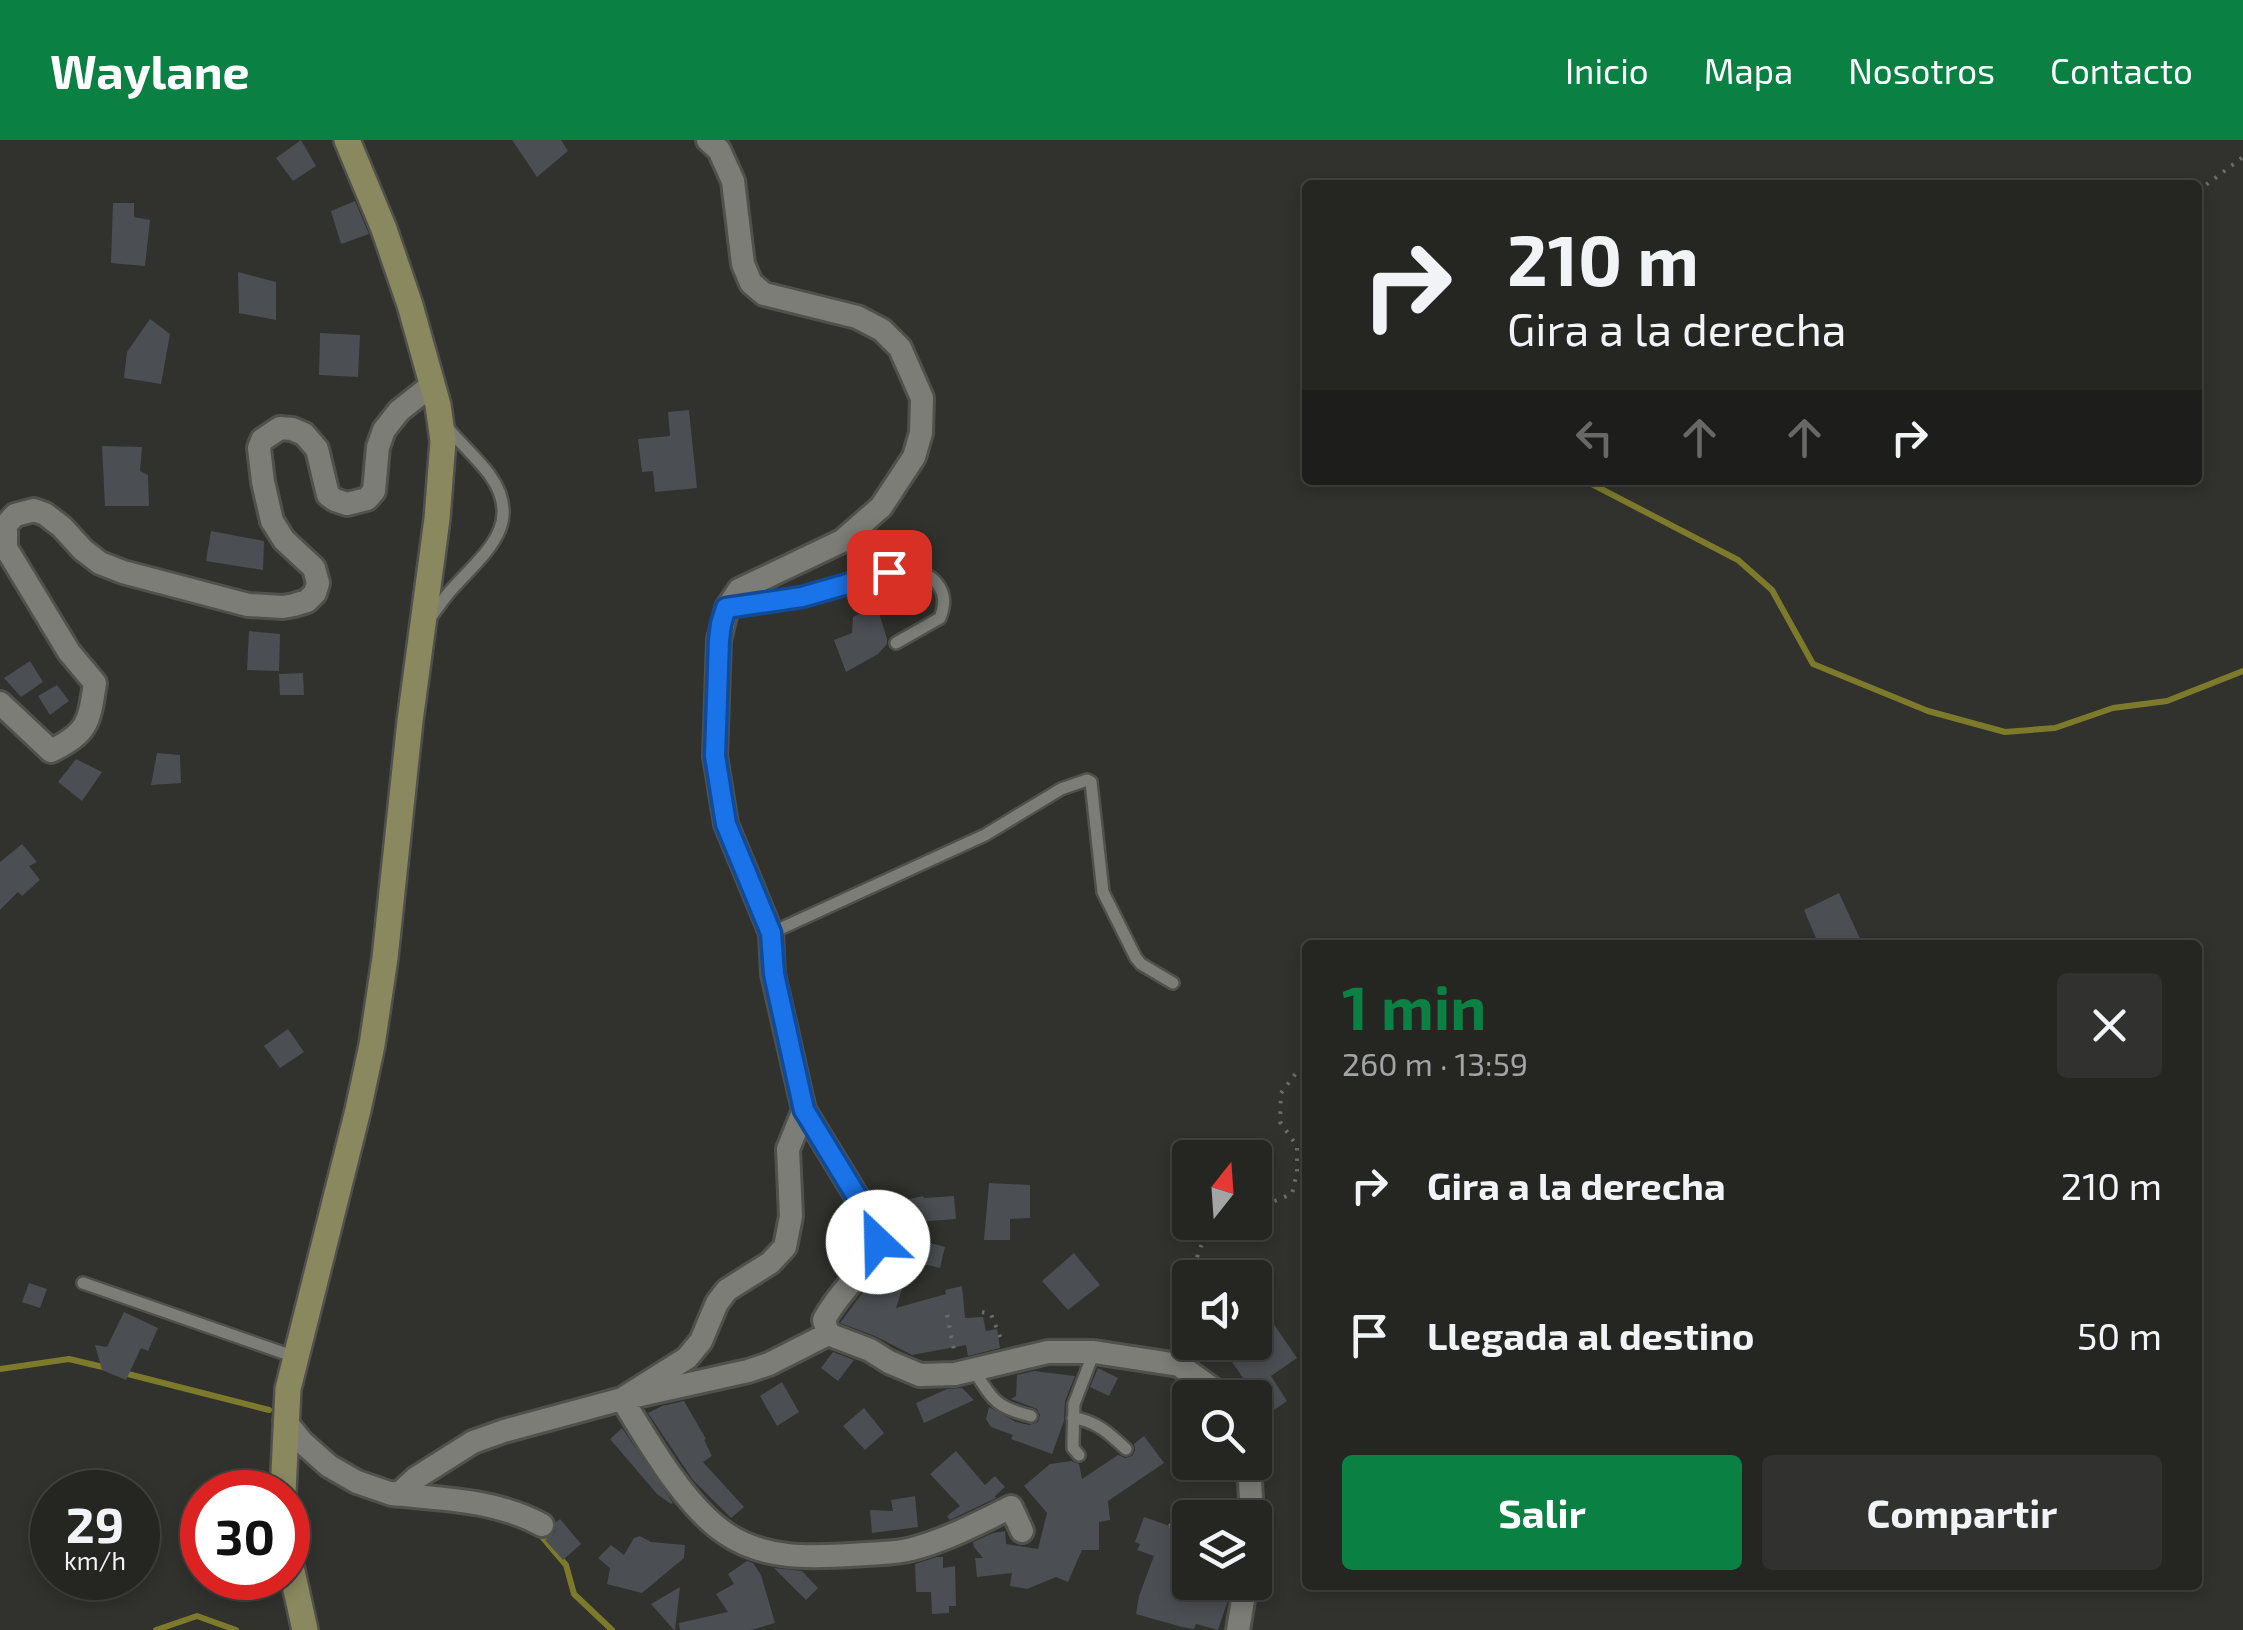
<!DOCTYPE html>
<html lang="es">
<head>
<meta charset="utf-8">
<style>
	:root { --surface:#252522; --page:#31312f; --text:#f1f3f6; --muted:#a3a5a5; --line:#424240; --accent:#0b8043 }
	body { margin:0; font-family:"Exo 2",sans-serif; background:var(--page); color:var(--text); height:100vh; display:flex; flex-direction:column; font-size:38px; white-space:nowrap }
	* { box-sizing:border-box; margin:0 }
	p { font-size:32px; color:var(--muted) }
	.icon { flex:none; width:55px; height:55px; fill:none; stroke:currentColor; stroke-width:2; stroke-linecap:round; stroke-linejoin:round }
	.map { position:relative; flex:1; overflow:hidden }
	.side { position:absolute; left:1302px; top:800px; width:900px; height:650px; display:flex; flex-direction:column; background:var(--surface); border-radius:10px; box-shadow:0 5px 15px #0003,0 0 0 2px var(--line) }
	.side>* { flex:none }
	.guide { position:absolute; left:1302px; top:40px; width:900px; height:305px; border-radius:10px; box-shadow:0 5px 15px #0003,0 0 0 2px var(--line); background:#252522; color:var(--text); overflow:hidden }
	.needle { width:65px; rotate:17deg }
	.tools { position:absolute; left:1172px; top:1000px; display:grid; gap:20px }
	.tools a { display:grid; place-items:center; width:100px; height:100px; border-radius:10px; background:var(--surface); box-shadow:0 5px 15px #0003,0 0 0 2px var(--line); font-size:50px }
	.speed { position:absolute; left:30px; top:1330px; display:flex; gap:20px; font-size:50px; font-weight:700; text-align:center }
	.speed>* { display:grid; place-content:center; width:130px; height:130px; border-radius:50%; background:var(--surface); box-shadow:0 5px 15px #0003,0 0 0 2px var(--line); line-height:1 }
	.speed small { font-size:25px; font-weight:400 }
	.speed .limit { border:15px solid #d22; background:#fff; color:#111 }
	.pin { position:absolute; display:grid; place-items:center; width:85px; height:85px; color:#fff; margin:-42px; border-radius:20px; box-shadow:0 5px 15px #0006 }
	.me { position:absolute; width:110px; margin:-55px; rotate:336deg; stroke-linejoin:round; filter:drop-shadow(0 0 8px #0008) }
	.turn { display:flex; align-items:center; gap:35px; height:210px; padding:0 40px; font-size:45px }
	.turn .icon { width:130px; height:130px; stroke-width:2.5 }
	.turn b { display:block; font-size:70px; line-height:85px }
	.lanes { display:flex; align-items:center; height:95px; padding:0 40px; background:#0003; justify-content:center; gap:50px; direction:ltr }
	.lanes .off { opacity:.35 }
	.round { display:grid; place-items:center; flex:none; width:105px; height:105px; border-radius:10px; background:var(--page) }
	.head { display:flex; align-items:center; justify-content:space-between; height:170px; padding:0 40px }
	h1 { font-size:60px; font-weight:700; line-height:75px; color:var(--accent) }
	.cta { display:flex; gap:20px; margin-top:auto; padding:20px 40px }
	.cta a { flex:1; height:115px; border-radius:10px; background:var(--accent); color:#fff; font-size:40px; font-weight:700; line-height:115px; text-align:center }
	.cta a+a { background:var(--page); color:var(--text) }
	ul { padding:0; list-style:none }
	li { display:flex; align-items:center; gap:30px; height:150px; padding:0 40px }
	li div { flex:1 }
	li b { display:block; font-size:38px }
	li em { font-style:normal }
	header { display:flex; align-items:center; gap:60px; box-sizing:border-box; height:140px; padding:0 50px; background:var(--accent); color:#fff }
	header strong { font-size:48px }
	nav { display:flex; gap:55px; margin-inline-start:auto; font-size:35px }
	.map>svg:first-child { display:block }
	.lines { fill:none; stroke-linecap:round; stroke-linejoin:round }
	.stream { stroke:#7d7b2b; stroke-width:6 }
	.building { fill:#4b4f53 }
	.lane-casing { stroke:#50504c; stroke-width:16 }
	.street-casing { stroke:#50504c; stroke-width:28 }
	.secondary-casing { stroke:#50504c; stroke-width:30 }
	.path { stroke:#6c6c68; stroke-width:4; stroke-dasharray:2.5 8; stroke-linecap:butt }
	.lane { stroke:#7d7d78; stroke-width:11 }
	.street { stroke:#7d7d78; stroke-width:22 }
	.secondary { stroke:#89885e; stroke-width:25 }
	.route-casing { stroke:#114b97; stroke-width:25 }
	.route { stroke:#1a73e8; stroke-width:18 }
</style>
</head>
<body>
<header>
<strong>Waylane</strong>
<nav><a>Inicio</a><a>Mapa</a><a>Nosotros</a><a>Contacto</a></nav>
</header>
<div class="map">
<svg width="2243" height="1490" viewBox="0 0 2243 1490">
	<rect width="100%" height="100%" fill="#31312d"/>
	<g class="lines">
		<path class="stream" d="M1584,340L1738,420L1772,450L1813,524L1928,571L2005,592L2055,588L2113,568L2167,561L2243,531
			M0,1229L69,1219L107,1228
			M124,1233L269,1270
			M538,1392L566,1425L574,1454L612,1490
			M156,1490L197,1476L236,1490"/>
	</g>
	<path class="building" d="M301,0L316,26L293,41L276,18Z
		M512,0H561L568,11L537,37Z
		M355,61L369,94L341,104L331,71Z
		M113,63H134V77L150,80L145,126L111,123Z
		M238,132L276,142V180L239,173Z
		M150,179L170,194L161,244L124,238L127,212Z
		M320,193L360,195L358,237L319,235Z
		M689,270L697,348L655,352L653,331L642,332L638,299L670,296L668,272Z
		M102,306L142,307L140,331L148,335L149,366H105Z
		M211,391L264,401L263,430L206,421Z
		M877,466L887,499V504L878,514L846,532L834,500L852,493L853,477Z
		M249,491L280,494L279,531L247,530Z
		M30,521L43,542L21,557L4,538Z
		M303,533L304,555H280L279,534Z
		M57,545L69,561L50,575L38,556Z
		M157,613L180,615L181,643L151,645Z
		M76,619L102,632L82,661L58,642Z
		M22,704L37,722L29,726L40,740L22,756L18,752L0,770V722Z
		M1839,753L1863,805H1819L1804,770Z
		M288,889L304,912L280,928L264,906Z
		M989,1043L1030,1045V1078L1010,1079V1100H984Z
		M873,1055L896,1062L923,1056L924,1058L954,1056L956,1079L887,1084Z
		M890,1092L945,1107L940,1128L911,1121L896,1168L946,1154L945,1150L962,1146L965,1178L983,1177L986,1191L997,1189L1000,1208L968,1216L966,1205L912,1215L875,1196L840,1183L886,1121L893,1103Z
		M1074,1113L1100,1145L1068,1170L1042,1141Z
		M29,1143L47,1149L40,1168L22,1162Z
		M124,1172L158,1188L148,1211L141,1208L126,1240L102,1230L95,1205L107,1207Z
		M1273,1183L1297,1218L1271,1236L1287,1261L1268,1274L1232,1222L1246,1214L1241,1207L1247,1202H1255V1196Z
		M833,1212L854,1220L838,1241L821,1228Z
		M1098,1228L1118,1238L1109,1256L1090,1247Z
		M1034,1231L1075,1236L1065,1261L1064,1281L1052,1314L1011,1299L1013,1295L991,1287L986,1279L989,1267L1016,1282L1029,1285L1038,1282L1040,1275L1037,1269L1011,1259L1016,1256L1017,1235Z
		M782,1242L799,1272L777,1286L760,1256Z
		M962,1248L974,1260L924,1283L916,1263L947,1249Z
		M684,1261L706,1299L704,1300L712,1316L703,1322L744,1367L731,1378L693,1340L648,1273L662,1266Z
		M864,1268L884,1293L865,1310L843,1286Z
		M622,1288L673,1363L671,1364L657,1354L610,1299Z
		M1144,1296L1164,1323L1108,1361L1110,1380L1099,1382V1410H1082L1068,1442L1056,1437L1027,1449L1010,1446L1012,1433L977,1437L975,1418H983L974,1407L973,1402L993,1393L1005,1391L1006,1404L1038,1409L1047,1373L1024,1346L1050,1324L1071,1321L1079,1324L1082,1339L1118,1315L1125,1318L1132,1316L1135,1310L1134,1304Z
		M956,1311L985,1345L995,1336L1005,1347L995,1356L996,1358L950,1380L947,1376L960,1366L930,1334Z
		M915,1356L918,1387L872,1393L870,1370L893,1371L891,1360Z
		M1144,1377L1167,1385L1190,1397V1442H1231L1227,1463L1218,1490L1196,1484L1194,1489L1182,1487L1136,1474L1139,1456L1154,1416L1137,1410L1140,1404L1135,1402Z
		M560,1379L581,1404L563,1420L545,1400L555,1392L556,1382Z
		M640,1396L651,1402L685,1405L684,1418L642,1453L607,1444L610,1428L598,1418L611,1405L624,1415L634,1398Z
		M937,1417H943V1428L955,1426L956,1466H949V1473L932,1474L931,1452H916L915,1424Z
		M747,1421L753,1423L761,1435L775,1483L751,1490H680L679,1483L728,1472L716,1454L734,1444L728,1434Z
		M774,1428L802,1431L818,1448L806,1460Z
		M680,1447L675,1490H674L651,1464Z"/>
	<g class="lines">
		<defs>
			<path id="lane" d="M731,468C754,464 778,462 801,457C834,450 910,412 936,442C946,454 945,465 940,478L896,503
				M430,478C438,468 445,456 454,447C485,413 525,383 489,334C477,318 460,303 447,287
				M771,793L985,695L1061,649L1087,640L1091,642L1103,752L1136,818L1141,824L1173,843
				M83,1143L295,1217
				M973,1229C993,1260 995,1267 1031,1276
				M1073,1278C1095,1280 1110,1294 1126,1309
				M1079,1315L1073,1308V1302L1074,1264L1094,1212"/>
			<path id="street" d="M708,0L719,10L733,41L743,124L751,143L764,154L857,177L882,190L900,208L922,258L921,293L914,317L881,367L842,401L739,450L727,468L719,500L715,616L726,684L771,793L773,834L804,970L865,1070L878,1102C866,1132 838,1152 824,1180L828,1194L870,1210L889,1222L920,1235L955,1234L1048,1212H1094L1179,1225L1225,1258
				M0,563L51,611C89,592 89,582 95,543L69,512L6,408V385L15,375L34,370L45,374L62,387L83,410L100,423L123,432L248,465L283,467L294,465L307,461L315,453L318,443L314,428L284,400L272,381L263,342L259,308L262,300L280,288L292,289L304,294L317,309L328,355L335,360L347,364L367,359L374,351L378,307L384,290L399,271L433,244
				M804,970L788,1009L791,1076L785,1107L770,1123L727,1150L717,1163L701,1201L687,1218L622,1259C648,1301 684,1365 725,1393C767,1422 817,1417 866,1414C881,1413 898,1413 912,1409C946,1400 979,1383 1011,1367L1022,1391
				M285,1281L302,1302L329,1326L357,1342L392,1354L401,1352L416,1338L473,1302L504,1291L622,1259L748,1231L769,1224L828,1194
				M1249,1322L1252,1378
				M392,1354C444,1359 496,1360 542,1385
				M1238,1490L1246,1442"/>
			<path id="secondary" d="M283,1352L288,1249L358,970L372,905L385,818L410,581L437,379L443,301L438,265L410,165L384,89L347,0
				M288,1413L305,1490"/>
		</defs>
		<use href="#lane" class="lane-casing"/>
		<use href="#street" class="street-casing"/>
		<use href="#secondary" class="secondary-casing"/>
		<path class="path" d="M2198,51L2243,17
			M1255,1069L1292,1054L1297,1032V1006L1280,982L1281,953L1297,932L1308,930
			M1194,1138C1196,1112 1202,1096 1223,1082
			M982,1172L991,1174L1003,1204
			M947,1175L955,1215
			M1169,1386L1175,1384L1186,1369L1206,1366L1214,1372L1217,1378"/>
		<use href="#lane" class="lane"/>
		<use href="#street" class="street"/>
		<use href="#secondary" class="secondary"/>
	</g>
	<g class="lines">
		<defs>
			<path id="route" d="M878,1102L865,1070L804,970L774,834L771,793L726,684L715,616L719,500L721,484L726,468L802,457L889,432"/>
		</defs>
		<use href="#route" class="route-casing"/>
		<use href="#route" class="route"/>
	</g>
</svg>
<div class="tools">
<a><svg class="needle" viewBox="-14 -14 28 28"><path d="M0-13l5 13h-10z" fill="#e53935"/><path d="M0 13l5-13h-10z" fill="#a3a5a5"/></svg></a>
<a><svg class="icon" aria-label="sound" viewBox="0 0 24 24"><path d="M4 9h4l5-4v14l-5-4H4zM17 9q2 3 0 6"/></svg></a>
<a><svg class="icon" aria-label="search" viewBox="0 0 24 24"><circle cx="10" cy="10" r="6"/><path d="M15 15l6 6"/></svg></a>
<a><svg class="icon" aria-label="layers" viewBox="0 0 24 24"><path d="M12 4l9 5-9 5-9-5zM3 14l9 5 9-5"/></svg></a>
</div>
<div class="speed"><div>29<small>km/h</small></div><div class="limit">30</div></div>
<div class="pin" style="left:889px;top:432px;background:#d93025"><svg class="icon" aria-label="arrive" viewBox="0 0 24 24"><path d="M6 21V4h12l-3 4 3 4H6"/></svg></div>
<svg class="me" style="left:878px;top:1102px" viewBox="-20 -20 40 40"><circle r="19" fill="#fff"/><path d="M0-13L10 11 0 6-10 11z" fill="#1a73e8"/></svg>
<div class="guide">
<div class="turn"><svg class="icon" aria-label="right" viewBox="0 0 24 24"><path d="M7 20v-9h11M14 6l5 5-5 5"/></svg><div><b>210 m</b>Gira a la derecha</div></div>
<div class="lanes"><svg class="icon off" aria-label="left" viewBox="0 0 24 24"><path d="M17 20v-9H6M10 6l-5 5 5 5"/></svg><svg class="icon off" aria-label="ahead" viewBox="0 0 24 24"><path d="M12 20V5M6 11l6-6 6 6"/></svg><svg class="icon off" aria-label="ahead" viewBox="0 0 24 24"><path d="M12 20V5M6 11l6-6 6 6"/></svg><svg class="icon" aria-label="right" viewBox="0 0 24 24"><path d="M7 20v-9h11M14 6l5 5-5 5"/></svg></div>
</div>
<section class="side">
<div class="head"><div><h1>1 min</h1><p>260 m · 13:59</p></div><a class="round"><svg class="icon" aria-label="close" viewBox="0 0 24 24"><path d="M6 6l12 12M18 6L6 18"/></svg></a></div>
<ul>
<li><svg class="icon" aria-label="right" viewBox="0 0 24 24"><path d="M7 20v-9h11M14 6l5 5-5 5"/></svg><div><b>Gira a la derecha</b></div><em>210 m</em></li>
<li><svg class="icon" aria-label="arrive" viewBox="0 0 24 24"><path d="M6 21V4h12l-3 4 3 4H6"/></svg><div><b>Llegada al destino</b></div><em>50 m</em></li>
</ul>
<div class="cta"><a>Salir</a><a>Compartir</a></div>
</section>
</div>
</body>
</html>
